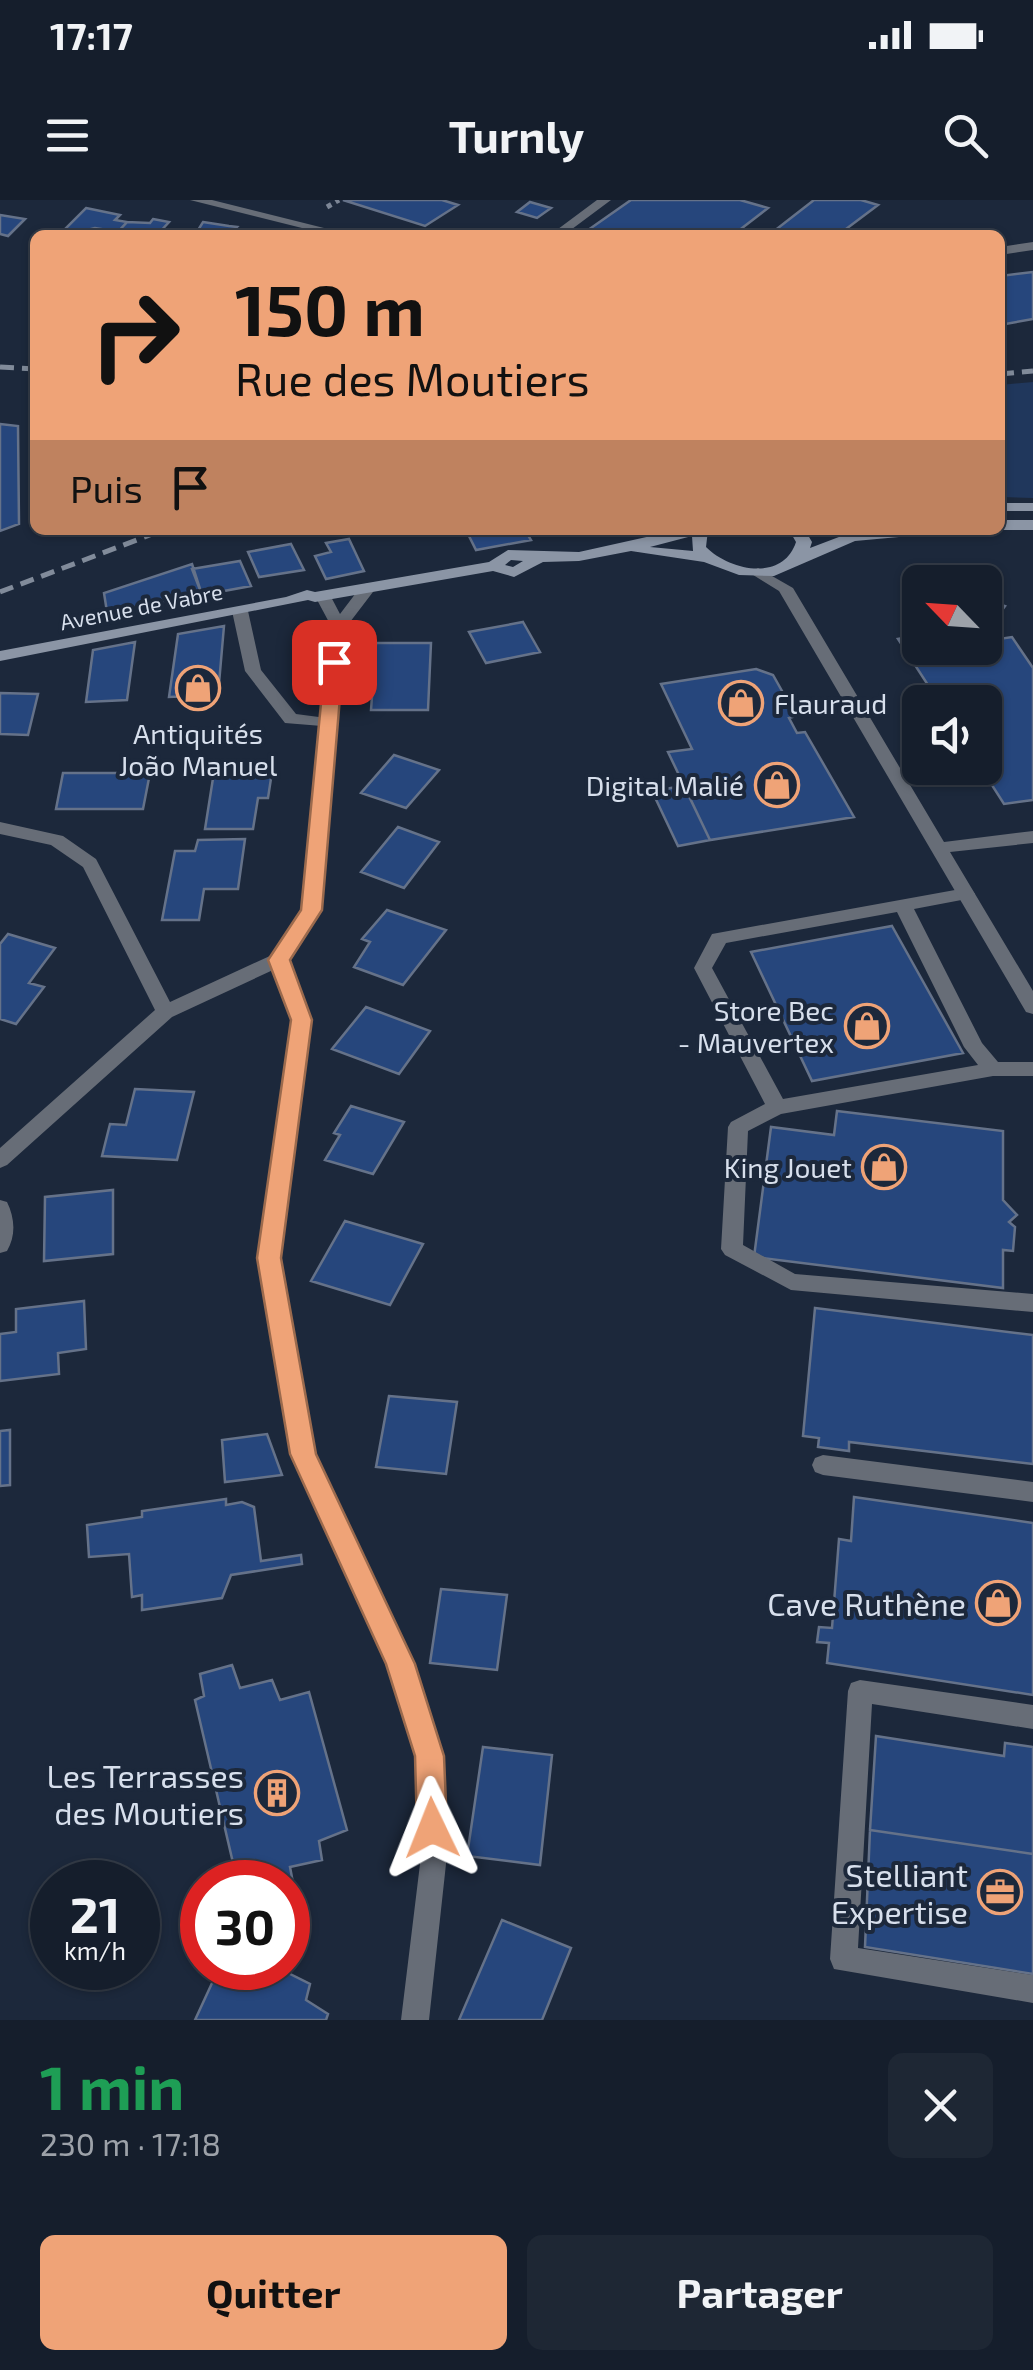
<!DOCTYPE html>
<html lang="fr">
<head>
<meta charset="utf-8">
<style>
	:root { --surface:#151e2c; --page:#1e2734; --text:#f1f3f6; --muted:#9da2a9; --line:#343c48; --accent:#efa377 }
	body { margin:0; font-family:"Exo 2",sans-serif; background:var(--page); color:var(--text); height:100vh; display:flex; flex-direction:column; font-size:38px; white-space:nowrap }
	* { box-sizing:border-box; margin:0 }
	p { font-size:32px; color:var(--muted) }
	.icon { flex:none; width:55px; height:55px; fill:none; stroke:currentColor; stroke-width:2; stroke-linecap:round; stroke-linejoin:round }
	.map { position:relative; height:1820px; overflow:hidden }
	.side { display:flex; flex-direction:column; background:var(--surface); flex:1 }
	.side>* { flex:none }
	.hud { position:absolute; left:30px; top:30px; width:975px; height:305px; border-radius:15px; box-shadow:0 2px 8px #0004,0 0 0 2px var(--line); background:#efa377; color:#111; overflow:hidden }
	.needle { width:65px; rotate:295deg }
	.tools { position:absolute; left:902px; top:365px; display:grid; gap:20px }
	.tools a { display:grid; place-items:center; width:100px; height:100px; border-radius:15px; background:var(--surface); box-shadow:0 2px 8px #0004,0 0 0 2px var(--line); font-size:50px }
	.speed { position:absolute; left:30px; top:1660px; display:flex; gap:20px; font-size:50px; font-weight:700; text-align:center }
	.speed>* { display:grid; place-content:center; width:130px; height:130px; border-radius:50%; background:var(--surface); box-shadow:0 2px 8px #0004,0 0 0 2px var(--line); line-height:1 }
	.speed small { font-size:25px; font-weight:400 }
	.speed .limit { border:15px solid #d22; background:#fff; color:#111 }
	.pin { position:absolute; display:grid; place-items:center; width:85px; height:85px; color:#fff; margin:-42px; border-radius:20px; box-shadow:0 5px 15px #0006 }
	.me { position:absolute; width:110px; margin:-55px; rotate:358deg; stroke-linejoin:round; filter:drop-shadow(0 0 8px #0008) }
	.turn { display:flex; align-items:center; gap:35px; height:210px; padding:0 40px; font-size:45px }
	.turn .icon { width:130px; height:130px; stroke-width:2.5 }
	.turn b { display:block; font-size:70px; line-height:85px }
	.then { display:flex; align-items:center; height:95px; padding:0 40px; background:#0003; gap:20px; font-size:38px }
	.round { display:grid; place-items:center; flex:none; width:105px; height:105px; border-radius:15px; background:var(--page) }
	.head { display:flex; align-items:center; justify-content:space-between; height:170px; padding:0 40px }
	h1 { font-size:60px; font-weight:700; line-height:75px; color:#1e9e55 }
	.cta { display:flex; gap:20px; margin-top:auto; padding:20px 40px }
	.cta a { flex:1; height:115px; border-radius:15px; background:var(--accent); color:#111; font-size:40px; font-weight:700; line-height:115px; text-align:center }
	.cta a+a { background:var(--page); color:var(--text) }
	.status { display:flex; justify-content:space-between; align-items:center; height:70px; padding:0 50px; background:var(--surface); direction:ltr }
	.status svg { height:28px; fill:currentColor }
	header { display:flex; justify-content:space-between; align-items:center; height:130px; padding:0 40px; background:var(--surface); font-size:45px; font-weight:700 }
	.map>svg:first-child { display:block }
	.green { fill:#20375c }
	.building { fill:#26467c; stroke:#657289; stroke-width:2.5 }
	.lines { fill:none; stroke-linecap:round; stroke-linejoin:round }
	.path { stroke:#7c8696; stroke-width:5; stroke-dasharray:5 5; stroke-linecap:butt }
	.service { fill:#676d77; fill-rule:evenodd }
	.minor { fill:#676d77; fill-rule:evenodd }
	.secondary { fill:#8b95a5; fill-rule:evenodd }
	.rail { stroke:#818b9a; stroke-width:5; stroke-dasharray:14 8; stroke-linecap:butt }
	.route { fill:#efa377; stroke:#9b6a4d; stroke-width:2.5 }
	.labels { text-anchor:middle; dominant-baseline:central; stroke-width:8; stroke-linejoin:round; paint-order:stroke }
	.far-street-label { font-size:22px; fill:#d7dfec; stroke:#1c283b }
	.poi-label { font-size:28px; fill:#d7dfec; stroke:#1c283b; text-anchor:end }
	.near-poi-label { font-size:32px; fill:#d7dfec; stroke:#1c283b; text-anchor:end }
</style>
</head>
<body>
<div class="status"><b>17:17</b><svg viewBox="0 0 49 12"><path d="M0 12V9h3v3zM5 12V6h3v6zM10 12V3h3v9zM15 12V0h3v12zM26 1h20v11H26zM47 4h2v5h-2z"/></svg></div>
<header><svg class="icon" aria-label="menu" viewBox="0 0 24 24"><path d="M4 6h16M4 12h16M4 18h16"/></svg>Turnly<svg class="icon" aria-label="search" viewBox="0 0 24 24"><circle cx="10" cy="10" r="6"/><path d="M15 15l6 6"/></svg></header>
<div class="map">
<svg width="1033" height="1820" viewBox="0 0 1033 1820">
	<rect width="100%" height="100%" fill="#1c283b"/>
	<path class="green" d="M1033,182V298L1000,297V185Z"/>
	<path class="building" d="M343,0H442L458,5L425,26Z
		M631,0H740L768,8L733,35H581Z
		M814,0H861L878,5L838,35H801L778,28Z
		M530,2L551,8L537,18L517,12Z
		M86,8L120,15L115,20L127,22L115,35H103L108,30L95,28L79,32L64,30Z
		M0,15L25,19L8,36L0,34Z
		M153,19L169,22L157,35H115L127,22L150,23Z
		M203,22L229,26L237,27L229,35H195Z
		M1033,72V119L1000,125V76Z
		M0,224L18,226L19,324L0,331Z
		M466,330H525L531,340L476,350Z
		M349,339L364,371L326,379L315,356L331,352L326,343Z
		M291,344L304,370L259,377L248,352Z
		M240,361L251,386L202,395L192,369Z
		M192,364L202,395L107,412L104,393Z
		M985,399L1005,406L985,433Z
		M523,422L540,452L486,463L469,432Z
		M224,426L218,495L169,497L178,434Z
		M920,435V448H985V441L1012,437L1033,468V600L1004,604L981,568H985V502H939L898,439Z
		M135,442L127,500L86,502L93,450Z
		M376,443H431L428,510H371Z
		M756,469L773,475L796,516L789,518L797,533L805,532L854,617L710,640L668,552L692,549L661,484Z
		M0,493L38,494L28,535L0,534Z
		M394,555L439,570L406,608L361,593Z
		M214,572H272L268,598H258L253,629H205Z
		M63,573H150L143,609H56Z
		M684,586L710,640L678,646L652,591Z
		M398,627L439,642L404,688L361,672Z
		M245,639L238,689H204L199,720H162L175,651H195L198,640Z
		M387,710L446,730L403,785L354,767L370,742L362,739Z
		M892,726L963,853L812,881L751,752Z
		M8,734L55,748L29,783L44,787L16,824L0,819V744Z
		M366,807L430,831L399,874L332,849Z
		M135,889L194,892L177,960L102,956L110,924L126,925Z
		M351,906L404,922L373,974L325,960L340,935L334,933Z
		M837,911L1003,931V1000L1017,1015L1009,1022L1015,1027L1013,1051L1003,1050V1088L754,1057L771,927L834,935Z
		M113,990V1054L44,1061L45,997Z
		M345,1021L423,1044L390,1105L311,1081Z
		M84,1101L86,1149L58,1153L59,1174L0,1181V1134L16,1132V1109Z
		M815,1108L1033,1135V1264L849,1242V1251L818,1247L819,1238L803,1236Z
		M389,1196L457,1202L446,1274L376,1267Z
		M10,1230V1285L0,1286V1231Z
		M267,1234L282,1275L225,1282L222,1240Z
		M854,1297L1033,1323V1495L827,1463L829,1443L817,1442L819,1427L832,1428L839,1339L851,1341Z
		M226,1299V1305L242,1302L254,1307L261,1361L301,1355L302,1364L231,1375L222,1398L142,1410V1395L132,1397L129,1354L89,1357L87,1325L142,1317V1311Z
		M441,1389L507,1395L497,1470L430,1463Z
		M232,1465L240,1488L272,1480L280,1500L309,1492L347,1630L319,1641L322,1660L290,1667L294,1688L288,1690V1682H245L242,1666L234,1667L195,1500L204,1496L200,1474Z
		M876,1536L1004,1556L1005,1543L1033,1547V1654L870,1630Z
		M483,1547L552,1555L540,1665L467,1656Z
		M870,1630L1033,1654V1774L865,1747Z
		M502,1720L571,1748L542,1820H459Z
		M219,1768H278L310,1784L306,1800L328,1814L326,1820H195Z"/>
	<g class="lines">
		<path class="path" d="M327,7L339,0
			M369,31L385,35"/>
		<path class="service" d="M597,0H611L564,35H550Z
			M1033,42V50L1000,55V47Z
			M240,406L248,411L261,470L296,514L334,519V527L285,523L245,471L232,411Z
			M966,688L972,690L975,694L972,698L914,709L982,843L998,862H1033V876H993L781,914L748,931L743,1045L795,1074L1033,1094V1112L791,1090L725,1055L721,1049L728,927L731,922L765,904L694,768L712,734ZM897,712L964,847L978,865L783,899L712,768L726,743Z
			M823,1255L1033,1282V1302L823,1275L815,1272L812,1265L815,1258Z
			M860,1480L1033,1505V1529L872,1504L858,1748L1033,1775V1803L834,1769L830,1759L848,1491L851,1483Z"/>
		<path class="minor" d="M190,0H212L352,35H330Z
			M758,368L793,388L944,642L1033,631V643L950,652L1033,791V814L1026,812L779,391L750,373Z
			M368,383L376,388L347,426L321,710L288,760L311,820L280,1058L314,1253L413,1465L442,1556L446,1664L429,1820H401L420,1664L416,1556L389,1465L292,1253L258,1058L291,820L273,770L172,817L7,965L0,968V948L155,810L83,667L51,645L0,634V622L63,636L96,659L170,802L272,755L303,710L331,426L315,396L323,391L329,393L340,414L362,385Z
			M0,1000L7,1002C15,1018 16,1036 7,1051L0,1053Z"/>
		<path class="secondary" d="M1000,303H1033V311H1000Z
			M1000,320H1033V330H1000Z
			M678,330H708L706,347C730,371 783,382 796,342L789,330H805L812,342L810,348L852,332L929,330L921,335L855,341L774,376L739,375L704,362L631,351L579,361L543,362L514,377L493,371L315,402L308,400L0,461V451L286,397L307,390L315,392L489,362L508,350L579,352ZM692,336L693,351L650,347ZM511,360L523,361L513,367L505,365Z"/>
		<path class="rail" d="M0,167L35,169
			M1000,174L1033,171
			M0,392L163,330"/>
	</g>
	<path class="route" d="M334,457L343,462L322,710L290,760L312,820L281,1058L316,1254L415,1464L444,1556L447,1628L442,1638L432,1642L422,1638L417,1628L415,1556L386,1464L290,1254L257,1058L291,820L268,760L301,710L325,462Z"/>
	<defs>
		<symbol id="shop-ring" viewBox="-11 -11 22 22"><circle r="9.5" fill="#1c283b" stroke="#efa377" stroke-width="1.5"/><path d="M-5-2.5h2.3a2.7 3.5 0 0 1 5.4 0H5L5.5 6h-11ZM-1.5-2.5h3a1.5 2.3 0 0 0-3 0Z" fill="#efa377"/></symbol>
		<symbol id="building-ring" viewBox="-11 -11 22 22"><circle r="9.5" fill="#1c283b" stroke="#efa377" stroke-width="1.5"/><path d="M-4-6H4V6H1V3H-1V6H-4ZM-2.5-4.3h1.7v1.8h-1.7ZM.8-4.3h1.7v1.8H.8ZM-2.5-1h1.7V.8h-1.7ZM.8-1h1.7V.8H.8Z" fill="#efa377"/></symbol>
		<symbol id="office-ring" viewBox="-11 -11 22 22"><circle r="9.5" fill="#1c283b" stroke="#efa377" stroke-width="1.5"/><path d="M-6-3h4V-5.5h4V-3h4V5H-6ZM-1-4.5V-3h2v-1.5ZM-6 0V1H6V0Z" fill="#efa377"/></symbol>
	</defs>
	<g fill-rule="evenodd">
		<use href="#shop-ring" x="173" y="463" width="50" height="50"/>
		<use href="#shop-ring" x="716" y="478" width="50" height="50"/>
		<use href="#shop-ring" x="752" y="560" width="50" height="50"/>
		<use href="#shop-ring" x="842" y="801" width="50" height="50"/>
		<use href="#shop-ring" x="859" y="942" width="50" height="50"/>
		<use href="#shop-ring" x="973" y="1378" width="50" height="50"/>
		<use href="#building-ring" x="252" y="1568" width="50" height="50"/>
		<use href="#office-ring" x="975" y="1667" width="50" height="50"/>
	</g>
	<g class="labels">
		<g class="far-street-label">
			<text transform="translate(141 406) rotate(-11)">Avenue de Vabre</text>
		</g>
		<g class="poi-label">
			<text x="774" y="503" text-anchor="start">Flauraud</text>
			<text x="198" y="533" text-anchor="middle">Antiquités<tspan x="198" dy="32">João Manuel</tspan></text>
			<text x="744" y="585">Digital Malié</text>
			<text x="834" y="810">Store Bec<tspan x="834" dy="32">- Mauvertex</tspan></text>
			<text x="852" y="967">King Jouet</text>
		</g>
		<g class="near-poi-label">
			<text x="966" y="1403">Cave Ruthène</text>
			<text x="244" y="1575">Les Terrasses<tspan x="244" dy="37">des Moutiers</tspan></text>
			<text x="968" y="1674">Stelliant<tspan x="968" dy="37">Expertise</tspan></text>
		</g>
	</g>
</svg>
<div class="tools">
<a><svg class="needle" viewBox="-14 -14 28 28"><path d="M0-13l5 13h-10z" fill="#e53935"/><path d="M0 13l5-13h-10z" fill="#9da2a9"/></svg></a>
<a><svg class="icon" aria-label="sound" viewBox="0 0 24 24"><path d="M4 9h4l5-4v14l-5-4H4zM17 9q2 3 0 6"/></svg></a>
</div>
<div class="speed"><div>21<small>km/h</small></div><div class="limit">30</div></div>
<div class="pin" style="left:334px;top:462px;background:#d93025"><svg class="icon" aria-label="arrive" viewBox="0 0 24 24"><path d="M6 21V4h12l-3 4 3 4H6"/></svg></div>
<svg class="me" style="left:432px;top:1628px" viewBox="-20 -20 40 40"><path d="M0-17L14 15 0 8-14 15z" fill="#efa377" stroke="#fff" stroke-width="4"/></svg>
<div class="hud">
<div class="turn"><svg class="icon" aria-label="right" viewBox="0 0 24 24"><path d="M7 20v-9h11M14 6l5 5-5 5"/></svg><div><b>150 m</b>Rue des Moutiers</div></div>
<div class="then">Puis<svg class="icon" aria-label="arrive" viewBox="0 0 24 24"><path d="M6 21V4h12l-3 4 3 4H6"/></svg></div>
</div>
</div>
<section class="side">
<div class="head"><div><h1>1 min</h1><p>230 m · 17:18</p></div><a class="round"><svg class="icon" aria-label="close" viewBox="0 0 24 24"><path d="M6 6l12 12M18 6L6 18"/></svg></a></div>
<div class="cta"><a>Quitter</a><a>Partager</a></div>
</section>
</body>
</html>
